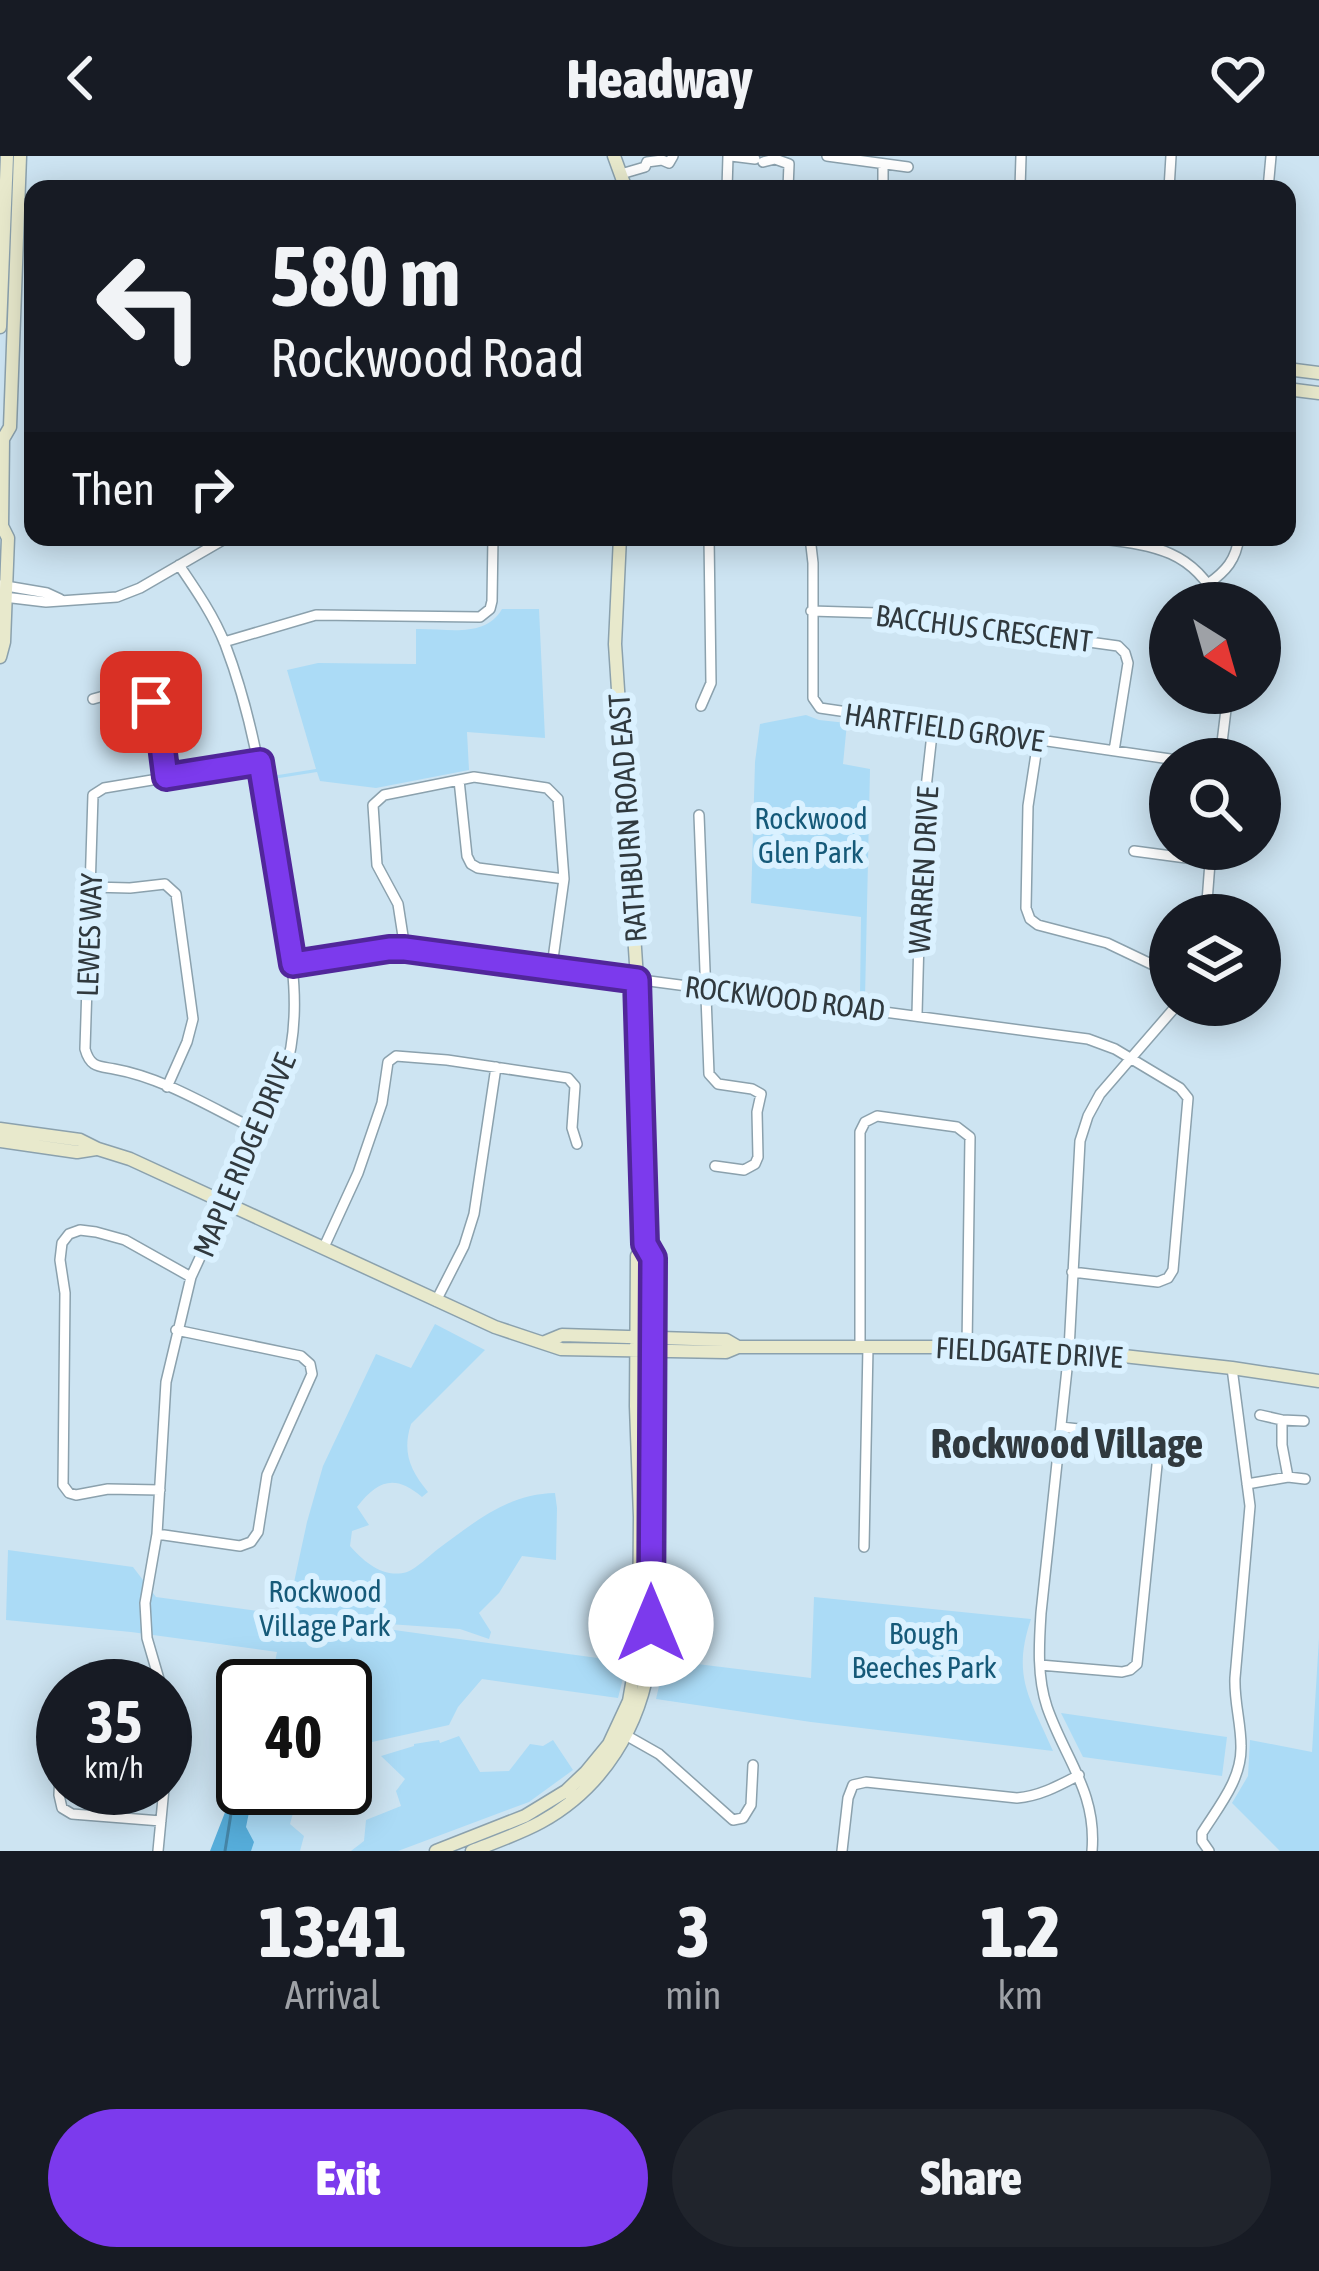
<!DOCTYPE html>
<html lang="en">
<head>
<meta charset="utf-8">
<style>
	:root { --surface:#171b24; --page:#20242c; --text:#f1f3f6; --muted:#9ea1a6; --accent:#7c3aed }
	body { margin:0; font-family:"Asap Condensed",sans-serif; background:var(--page); color:var(--text); height:100vh; display:flex; flex-direction:column; font-size:45px; white-space:nowrap }
	* { box-sizing:border-box; margin:0 }
	p { font-size:39px; color:var(--muted) }
	.icon { flex:none; width:66px; height:66px; fill:none; stroke:currentColor; stroke-width:2; stroke-linecap:round; stroke-linejoin:round }
	.map { position:relative; height:1695px; overflow:hidden }
	.panel { display:flex; flex-direction:column; background:var(--surface); flex:1 }
	.panel>* { flex:none }
	.hud { position:absolute; left:24px; top:24px; width:1272px; height:366px; border-radius:24px; box-shadow:0 6px 30px #0003; background:#171b24; color:var(--text); overflow:hidden }
	.needle { width:78px; rotate:143deg }
	.tools { position:absolute; left:1149px; top:426px; display:grid; gap:24px }
	.tools a { display:grid; place-items:center; width:132px; height:132px; border-radius:50%; background:var(--surface); box-shadow:0 6px 30px #0003; font-size:60px }
	.speed { position:absolute; left:36px; top:1503px; display:flex; gap:24px; font-size:60px; font-weight:700; text-align:center }
	.speed>* { display:grid; place-content:center; width:156px; height:156px; border-radius:50%; background:var(--surface); box-shadow:0 6px 30px #0003; line-height:1 }
	.speed small { font-size:30px; font-weight:400 }
	.speed .limit { border:6px solid #111; border-radius:18px; background:#fff; color:#111 }
	.pin { position:absolute; display:grid; place-items:center; width:102px; height:102px; color:#fff; margin:-51px; border-radius:24px; box-shadow:0 6px 18px #0006 }
	.me { position:absolute; width:132px; margin:-66px; rotate:0deg; stroke-linejoin:round; filter:drop-shadow(0 0 9px #0008) }
	.turn { display:flex; align-items:center; gap:42px; height:252px; padding:0 48px; font-size:54px }
	.turn .icon { width:156px; height:156px; stroke-width:2.5 }
	.turn b { display:block; font-size:84px; line-height:102px }
	.then { display:flex; align-items:center; height:114px; padding:0 48px; background:#0003; gap:24px; font-size:45px }
	.eta { display:flex; justify-content:space-evenly; align-items:center; height:204px; text-align:center }
	.eta b { font-size:72px; font-weight:800; line-height:84px }
	.cta { display:flex; gap:24px; margin-top:auto; padding:24px 48px }
	.cta a { flex:1; height:138px; border-radius:72px; background:var(--accent); color:#fff; font-size:48px; font-weight:800; line-height:138px; text-align:center }
	.cta a+a { background:var(--page); color:var(--text) }
	header { display:flex; justify-content:space-between; align-items:center; height:156px; padding:0 48px; background:var(--surface); font-size:54px; font-weight:800 }
	.map>svg:first-child { display:block }
	.green { fill:#abdbf6 }
	.forest { fill:#56adda }
	.lines { fill:none; stroke-linecap:round; stroke-linejoin:round }
	.stream { stroke:#4585a6; stroke-width:3 }
	.street-casing { stroke:#8ba1ad; stroke-width:12 }
	.secondary-casing { stroke:#8ba1ad; stroke-width:15 }
	.street { stroke:#fff; stroke-width:9 }
	.secondary { stroke:#e8e9cc; stroke-width:12 }
	.route-casing { stroke:#51269a; stroke-width:30 }
	.route { stroke:#7c3aed; stroke-width:21 }
	.labels { text-anchor:middle; dominant-baseline:central; stroke-width:12; stroke-linejoin:round; paint-order:stroke }
	.street-label { font-size:30px; fill:#30393e; stroke:#daf1ff }
	.park-label { font-size:30px; fill:#165a79; stroke:#daf1ff }
	.district-label { font-size:42px; font-weight:bold; fill:#30393e; stroke:#daf1ff }
</style>
</head>
<body>
<header><svg class="icon" aria-label="back" viewBox="0 0 24 24"><path d="M15 5l-7 7 7 7"/></svg>Headway<svg class="icon" aria-label="heart" viewBox="0 0 24 24"><path d="M12 20l-8-8c-3-5 5-10 8-4 3-6 11-1 8 4z"/></svg></header>
<div class="map">
<svg width="1319" height="1695" viewBox="0 0 1319 1695">
	<rect width="100%" height="100%" fill="#cde4f2"/>
	<path class="green" d="M502,453H539L545,582L467,576L469,614L376,632L320,625L317,616L273,623L272,620L316,613L287,514L318,507L416,508V473C446,472 485,483 502,453Z
		M806,559L819,564L847,567L843,608L870,613L865,842L860,841L861,761L751,747L755,606L760,568Z
		M435,1168L485,1194L411,1268C402,1296 410,1314 428,1336L422,1341C395,1318 378,1324 357,1351L369,1369L352,1375L350,1390C364,1406 384,1423 407,1416C417,1412 429,1400 438,1393C475,1366 507,1338 555,1337L557,1352L556,1404L522,1400L499,1437L479,1457L491,1476L489,1483L460,1473L360,1466L358,1469L627,1506L618,1542L482,1523L458,1551L449,1569L345,1592V1530H270L277,1496L131,1476L6,1464L8,1394L133,1411L156,1441L287,1459L307,1366L323,1310L376,1198L411,1212Z
		M814,1441L1031,1463C1011,1522 1031,1543 1053,1595L811,1566L656,1543L665,1504L811,1522Z
		M1319,1482V1695H1280L1232,1647L1248,1620L1250,1584L1312,1596Z
		M1061,1557L1227,1581L1222,1620L1083,1601Z
		M459,1580L480,1616L509,1615L530,1588L543,1590L553,1584L573,1614L529,1646L398,1695H351L364,1685L366,1664L401,1650L396,1635L405,1623L381,1600L414,1590V1588L439,1584L440,1587Z
		M244,1632H300L290,1668L304,1680L300,1695H223Z"/>
	<path class="forest" d="M243,1610V1632H254L246,1671L254,1686L251,1695H210Z"/>
	<g class="lines">
		<path class="stream" d="M268,1530L270,1517
			M225,1695L234,1639L243,1619"/>
		<defs>
			<path id="street" d="M731,0L755,3
				M827,0L908,11
				M763,6L775,3L789,8L788,33
				M621,18L645,11L647,6L662,4L669,7L673,0
				M727,33L728,0
				M883,33V8
				M1020,33L1021,0
				M1169,33L1171,0
				M1268,33L1271,0
				M810,381L813,407V542L820,552L1170,603
				M1086,381C1144,389 1190,388 1219,447
				M1208,428C1226,415 1236,404 1239,381
				M0,429L47,437L60,443
				M4,441L46,446L117,441L140,432L228,381
				M811,455L879,457L1118,490L1125,497L1128,507L1114,595
				M224,486L316,459L480,461L490,453L492,445L493,381
				M93,543L118,536L141,540L151,546L157,558L166,621
				M701,550L711,527L709,381
				M1038,585L1028,650L1026,752L1030,763L1038,769L1107,787L1170,817
				M1220,603L1228,537
				M459,624L467,700L471,708L478,712L564,723
				M699,659L709,918L718,928L752,933L761,938L757,956L758,1001L755,1008L744,1014L715,1010
				M1134,695L1209,705
				M91,731L130,732L165,728L176,738L193,863L187,886L167,931
				M1206,759L1211,693
				M405,793L398,748L377,709L373,649L384,639L474,621L547,632L558,643L564,723L552,810
				M293,808L389,793H410C636,823 862,854 1088,883L1115,893L1180,932L1188,942L1173,1114L1168,1122L1158,1126L1072,1116
				M917,858L922,668L933,569
				M259,975C213,953 165,922 114,913C98,910 90,911 85,893L93,639L104,632L260,606
				M324,1091L358,1017L382,947L388,906L396,900L447,904L568,922L575,930L572,972L577,988
				M436,1145L464,1090L474,1058L496,911
				M860,1191V976L865,966L877,960L957,971L970,981L967,1191
				M1260,1259L1282,1264L1304,1265
				M1282,1264V1289L1288,1321
				M1247,1328L1288,1321L1305,1323
				M160,1334L108,1333L76,1339L69,1337L63,1329L65,1137L60,1104L62,1087L69,1078L80,1074L96,1076L125,1084L191,1121
				M157,1378L240,1390L251,1386L258,1376L267,1319L312,1218L310,1208L301,1200L176,1174
				M864,1391L868,1191
				M1040,1509L1122,1516L1130,1514L1137,1508L1158,1299L1156,1287L1148,1281L1061,1271
				M129,1530L158,1521
				M161,1530L147,1482L145,1447L157,1378L166,1226L191,1121L284,920C306,851 288,781 276,712C264,636 253,561 225,488C214,460 196,434 179,409
				M63,1545L59,1639L62,1652L72,1658L161,1665
				M165,1546L170,1575L165,1624
				M622,1577L659,1598L733,1664L743,1662L751,1649L753,1609
				M158,1695L164,1632
				M842,1695L848,1642L853,1629L866,1626L1017,1642C1040,1640 1058,1630 1079,1619
				M1092,1695C1097,1636 1065,1603 1047,1551C1037,1521 1039,1488 1041,1457L1069,1194L1080,985L1088,960L1100,938L1177,849
				M1209,1695L1202,1685V1677C1219,1650 1242,1623 1241,1590C1241,1567 1234,1545 1235,1522L1250,1350L1232,1212"/>
			<path id="secondary" d="M614,0L626,33
				M0,171L7,0
				M1287,213L1319,217
				M1287,233L1319,237
				M0,501L4,486L8,382L2,370L3,283L10,271L20,0
				M0,973L80,984L98,993L130,1003L495,1171L561,1193L726,1196L738,1191H967L1069,1194L1232,1212L1319,1225
				M0,985L77,996L96,993
				M545,1186L562,1179L726,1184L738,1191
				M436,1695L525,1660L566,1635L586,1616L609,1588L629,1545L639,1488L640,1361L636,1250L637,1100L645,1088
				M472,1695C495,1686 519,1678 541,1666C603,1632 641,1570 650,1500L653,1103L645,1088L637,823L615,488L620,381"/>
		</defs>
		<use href="#street" class="street-casing"/>
		<use href="#secondary" class="secondary-casing"/>
		<use href="#street" class="street"/>
		<use href="#secondary" class="secondary"/>
	</g>
	<g class="lines">
		<defs>
			<path id="route" d="M151,546L158,558L166,621L260,606L293,808L389,793H405L637,824L645,1088L653,1102L651,1468"/>
		</defs>
		<use href="#route" class="route-casing"/>
		<use href="#route" class="route"/>
	</g>
	<g class="labels">
		<g class="street-label">
			<text transform="translate(984 472) rotate(7)">BACCHUS CRESCENT</text>
			<text transform="translate(944 571) rotate(8)">HARTFIELD GROVE</text>
			<text transform="translate(627 662) rotate(-94)">RATHBURN ROAD EAST</text>
			<text transform="translate(923 714) rotate(-87)">WARREN DRIVE</text>
			<text transform="translate(89 779) rotate(-88)">LEWES WAY</text>
			<text transform="translate(785 842) rotate(7)">ROCKWOOD ROAD</text>
			<text transform="translate(244 999) rotate(-67)">MAPLE RIDGE DRIVE</text>
			<text transform="translate(1029 1196) rotate(3)">FIELDGATE DRIVE</text>
		</g>
		<g class="park-label">
			<text x="811" y="662">Rockwood<tspan x="811" dy="34">Glen Park</tspan></text>
			<text x="325" y="1435">Rockwood<tspan x="325" dy="34">Village Park</tspan></text>
			<text x="924" y="1477">Bough<tspan x="924" dy="34">Beeches Park</tspan></text>
		</g>
		<g class="district-label">
			<text x="1067" y="1287">Rockwood Village</text>
		</g>
	</g>
</svg>
<div class="tools">
<a><svg class="needle" viewBox="-14 -14 28 28"><path d="M0-13l5 13h-10z" fill="#e53935"/><path d="M0 13l5-13h-10z" fill="#9ea1a6"/></svg></a>
<a><svg class="icon" aria-label="search" viewBox="0 0 24 24"><circle cx="10" cy="10" r="6"/><path d="M15 15l6 6"/></svg></a>
<a><svg class="icon" aria-label="layers" viewBox="0 0 24 24"><path d="M12 4l9 5-9 5-9-5zM3 14l9 5 9-5"/></svg></a>
</div>
<div class="speed"><div>35<small>km/h</small></div><div class="limit">40</div></div>
<div class="pin" style="left:151px;top:546px;background:#d93025"><svg class="icon" aria-label="arrive" viewBox="0 0 24 24"><path d="M6 21V4h12l-3 4 3 4H6"/></svg></div>
<svg class="me" style="left:651px;top:1468px" viewBox="-20 -20 40 40"><circle r="19" fill="#fff"/><path d="M0-13L10 11 0 6-10 11z" fill="#7c3aed"/></svg>
<div class="hud">
<div class="turn"><svg class="icon" aria-label="left" viewBox="0 0 24 24"><path d="M17 20v-9H6M10 6l-5 5 5 5"/></svg><div><b>580 m</b>Rockwood Road</div></div>
<div class="then">Then<svg class="icon" aria-label="right" viewBox="0 0 24 24"><path d="M7 20v-9h11M14 6l5 5-5 5"/></svg></div>
</div>
</div>
<section class="panel">
<div class="eta">
<div><b>13:41</b><p>Arrival</p></div>
<div><b>3</b><p>min</p></div>
<div><b>1.2</b><p>km</p></div>
</div>
<div class="cta"><a>Exit</a><a>Share</a></div>
</section>
</body>
</html>
